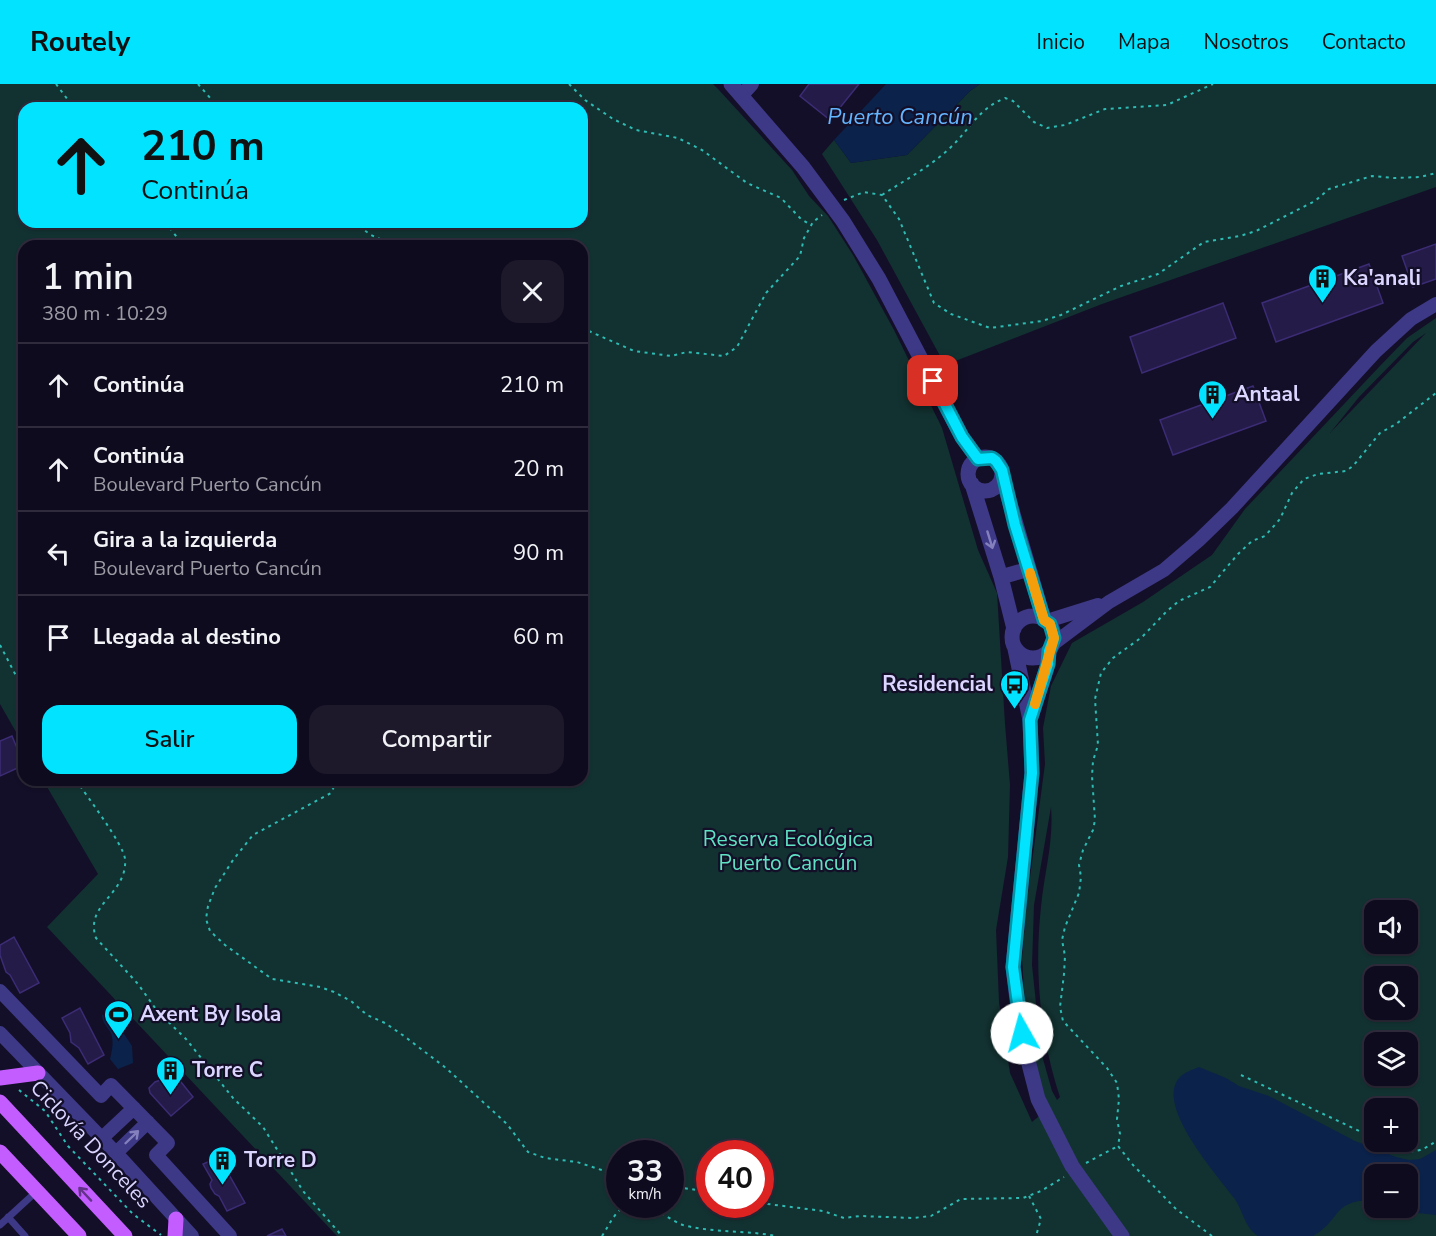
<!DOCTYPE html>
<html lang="es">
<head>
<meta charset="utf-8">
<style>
	:root { --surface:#0f0b1e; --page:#1d192b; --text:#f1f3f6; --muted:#9b9ba4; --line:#2f2b3c; --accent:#02e3ff }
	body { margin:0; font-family:"Nunito Sans",sans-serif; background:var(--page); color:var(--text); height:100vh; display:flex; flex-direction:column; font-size:22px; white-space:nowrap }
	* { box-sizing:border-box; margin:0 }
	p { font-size:20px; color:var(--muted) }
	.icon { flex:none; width:33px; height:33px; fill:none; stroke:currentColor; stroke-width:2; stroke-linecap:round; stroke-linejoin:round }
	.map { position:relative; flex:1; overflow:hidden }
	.panel { position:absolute; left:18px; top:156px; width:570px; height:546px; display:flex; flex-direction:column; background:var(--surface); border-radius:18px; box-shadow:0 2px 4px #0004,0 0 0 2px var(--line) }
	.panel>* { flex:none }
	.guide { position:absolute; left:18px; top:18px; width:570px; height:126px; border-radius:18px; box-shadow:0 2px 4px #0004,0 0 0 2px var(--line); background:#02e3ff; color:#111; overflow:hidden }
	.buttons { position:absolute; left:1364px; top:816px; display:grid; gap:12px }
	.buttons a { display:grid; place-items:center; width:54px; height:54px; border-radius:12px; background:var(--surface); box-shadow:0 2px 4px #0004,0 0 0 2px var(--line); font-size:30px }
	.speed { position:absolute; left:606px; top:1056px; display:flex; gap:12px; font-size:30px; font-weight:700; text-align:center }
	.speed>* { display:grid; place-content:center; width:78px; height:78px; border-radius:50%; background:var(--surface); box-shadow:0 2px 4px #0004,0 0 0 2px var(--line); line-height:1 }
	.speed small { font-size:15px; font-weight:400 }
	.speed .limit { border:9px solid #d22; background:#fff; color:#111 }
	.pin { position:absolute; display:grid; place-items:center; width:51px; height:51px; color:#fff; margin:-26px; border-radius:12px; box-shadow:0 3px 9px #0006 }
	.me { position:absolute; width:66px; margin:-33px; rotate:353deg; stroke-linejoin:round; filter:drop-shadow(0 0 4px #0008) }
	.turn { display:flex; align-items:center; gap:21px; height:126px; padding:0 24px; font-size:27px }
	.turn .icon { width:78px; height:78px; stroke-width:2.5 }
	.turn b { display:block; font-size:42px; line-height:51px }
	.round { display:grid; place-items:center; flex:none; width:63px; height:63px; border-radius:18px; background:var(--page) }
	.overview { display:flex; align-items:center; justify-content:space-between; height:102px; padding:0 24px }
	h1 { font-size:36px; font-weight:600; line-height:45px }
	.button { display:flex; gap:12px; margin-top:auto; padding:12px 24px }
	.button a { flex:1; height:69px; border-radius:18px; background:var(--accent); color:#111; font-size:24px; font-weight:600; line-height:69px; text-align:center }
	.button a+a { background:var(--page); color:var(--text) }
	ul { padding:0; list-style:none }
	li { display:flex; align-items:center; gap:18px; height:84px; padding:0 24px; border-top:2px solid var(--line) }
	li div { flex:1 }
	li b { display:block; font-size:22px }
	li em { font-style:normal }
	header { display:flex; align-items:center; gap:36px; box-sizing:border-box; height:84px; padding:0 30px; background:var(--accent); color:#111 }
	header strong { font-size:28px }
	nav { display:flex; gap:33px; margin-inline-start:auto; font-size:21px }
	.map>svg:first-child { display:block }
	.green { fill:#123231; fill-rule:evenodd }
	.water { fill:#0b224a }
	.building { fill:#251b49; stroke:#3c2c75; stroke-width:1.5 }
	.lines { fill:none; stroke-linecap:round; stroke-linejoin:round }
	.path { stroke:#2dbbb4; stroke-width:2; stroke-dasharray:3 4.5; stroke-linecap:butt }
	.service { stroke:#3d3987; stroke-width:7 }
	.minor { stroke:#3d3987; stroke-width:14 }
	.tertiary { stroke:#3d3987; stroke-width:15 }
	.primary { stroke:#c45dff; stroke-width:15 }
	.oneway { stroke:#8480bd }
	.oneway2 { stroke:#633289 }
	.route-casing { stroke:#0194a6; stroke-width:15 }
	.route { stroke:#02e3ff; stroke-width:10 }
	.slow { stroke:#f59e0b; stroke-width:10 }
	.labels { text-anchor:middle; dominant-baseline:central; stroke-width:4.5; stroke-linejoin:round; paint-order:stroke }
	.poi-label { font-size:21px; font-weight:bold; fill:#dbd6ff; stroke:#140f28; text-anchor:start }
	.park-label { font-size:21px; fill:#5fe2c3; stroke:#140f28 }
	.street-label { font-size:21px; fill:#dbd6ff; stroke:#140f28 }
	.water-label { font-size:22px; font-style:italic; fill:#64b5ff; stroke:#140f28 }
</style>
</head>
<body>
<header>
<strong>Routely</strong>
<nav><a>Inicio</a><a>Mapa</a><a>Nosotros</a><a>Contacto</a></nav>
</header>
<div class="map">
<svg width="1436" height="1152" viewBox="0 0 1436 1152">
	<rect width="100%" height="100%" fill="#140f28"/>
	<path class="green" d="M0,0H713L718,5L792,86L809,112L828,132L853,171L894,246L942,344L978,466L997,509L1005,640L1010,701L1008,773L996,846L999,918L1010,989L1032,1038L1049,1024L1043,1012L1033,975L1025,920L1022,875L1027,816L1045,680L1043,644L1051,602L1072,559L1143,518L1212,471L1245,425L1379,283L1407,254L1436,234V1152H337L47,843L98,790L43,696H582V162H24V662L0,620ZM24,24H582V138H24ZM1426,249L1330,349L1359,313L1413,258ZM1051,723C1054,757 1044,790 1041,823C1034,886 1040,953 1060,1013L1057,1016L1052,1007L1041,968L1032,881L1034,821ZM1374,826H1407V860H1374ZM1374,892H1407V926H1374ZM1374,958H1407V992H1374ZM1374,1024H1407V1058H1374ZM620,1070H670V1120H620ZM710,1070H760V1120H710ZM1374,1090H1407V1124H1374Z
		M980,0H1436V103L1102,220L945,281L877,156L822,70L834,56L851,79L907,71L970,7Z"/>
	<path class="water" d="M886,0H980L970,7L907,71L851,79L834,56Z
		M102,931L113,933L132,962L133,979L118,985L110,975C112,967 114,958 111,949C107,942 103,940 102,931Z
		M1199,983L1226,994L1239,1002L1269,1012L1355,1057L1396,1073L1409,1076L1420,1075L1436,1066V1131L1418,1129L1403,1124H1407V1090H1374V1116C1331,1116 1342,1136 1313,1152H1258C1244,1143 1243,1126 1234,1114C1217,1091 1155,1022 1179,994C1184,988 1192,986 1199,983Z"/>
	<path class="building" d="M809,0H859L830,36L800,12Z
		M1436,160V195L1413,203L1402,172Z
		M1369,180L1383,219L1276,258L1262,219Z
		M1223,219L1236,254L1142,289L1130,253Z
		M1253,302L1266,337L1173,371L1160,336Z
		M12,652L24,681L0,692V657Z
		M14,853L39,899L20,909L10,891L6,888L0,871V861Z
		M80,924L104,971L88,980L79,964L71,958L70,949L62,934Z
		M166,987L181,998L193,1013L171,1032L150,1009L149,1004L155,998L161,996L162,988Z
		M219,1073L245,1119L227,1127L219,1112L215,1110L211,1104L210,1100L212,1096L203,1080Z
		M282,1145L286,1152H267Z"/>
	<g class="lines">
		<path class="path" d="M56,0L74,24
			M198,0L219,24
			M569,0L585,16L613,35L636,46L678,54L702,66L747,99L781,114L801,135L811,141
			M882,111C905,96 930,83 951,63C970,45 978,25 1005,14L1013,17L1034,38L1047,44L1065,41L1105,25L1167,21L1213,0
			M844,116L864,108L882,111L899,135L934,219L951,230L990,244L1042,237L1061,231L1121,202L1158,190L1204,158L1240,152L1256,147L1315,117L1329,105L1372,92L1394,94L1420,93L1436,89
			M165,138L184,162
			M353,138L371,151L396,162
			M582,244L634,267L671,272L687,268L724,272L737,263L766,209L800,172L804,154L813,138L822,131
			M0,561L24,607
			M76,696C86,711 124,761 125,775C128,810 84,820 96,854L138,900L158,928L186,955L233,1014L263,1043L303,1107L342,1152
			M337,696L331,709L253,751L233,776L215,804L208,822L206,835L210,847L225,861L272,895L320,903L334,908L351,917L367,931L385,939L404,952L446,984L507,1040L528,1068L545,1074L577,1078L620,1092
			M1241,991L1374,1054
			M19,1006L45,1027L68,1062L133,1130L161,1151
			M1382,1058C1403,1068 1415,1073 1436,1057
			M1086,1079L1118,1062
			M670,1102L710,1108
			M1029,1112L1041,1135L1036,1152
			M760,1119L823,1127L844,1134L860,1132L913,1134L931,1132L961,1115L1023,1114L1041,1107L1064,1093
			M641,1120C656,1123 669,1136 683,1141C713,1149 746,1146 776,1152
			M602,1152C610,1140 615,1126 629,1120
			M1212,1152L1176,1125L1133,1081L1118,1062L1120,1050L1117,1035L1119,1015L1117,999L1107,984L1063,937L1060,923L1064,890L1065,872L1062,856L1065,843L1079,809L1081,793L1079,781L1083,766L1093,746L1095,736L1092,692L1093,677L1098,661L1095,615L1101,589L1113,574L1142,553L1167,527L1179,517L1210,503L1238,470L1252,457L1265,452L1280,435L1292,409L1304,395L1318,390L1346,387L1353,382L1380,349L1396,340L1436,309"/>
		<path class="service" d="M8,1133L25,1152
			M0,1141L37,1107"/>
		<path class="minor" d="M742,11L752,0
			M1047,537L1098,521
			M1053,560L1109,518L1164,486L1199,456L1232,424L1376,267L1411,235L1436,220
			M0,907L101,1012L111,1001L168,1059L156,1071L230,1152
			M0,949L116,1069L192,1152
			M102,1054L134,1024
			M116,1069L148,1038"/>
		<path class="tertiary" d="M731,0L803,83L843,137L879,195L962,353L978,375
			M968 390a17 17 0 1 1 34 0a17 17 0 1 1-34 0Z
			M1002,392L1044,536
			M972,400L1001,493L1014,545
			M1001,493L1029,485
			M1012 553a21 21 0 1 1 42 0a21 21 0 1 1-42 0Z
			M1015,565L1030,636L1032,689L1013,883L1021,949L1038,1015L1072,1082L1122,1152
			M1031,633L1048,580L1049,567"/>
		<path class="primary" d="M0,994L38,989
			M0,1018L125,1152
			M0,1068L79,1152
			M175,1152L176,1135"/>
	</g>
	<defs><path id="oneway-shaft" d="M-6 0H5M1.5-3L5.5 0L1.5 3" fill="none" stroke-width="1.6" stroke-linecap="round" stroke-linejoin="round" transform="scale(1.5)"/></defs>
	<g class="oneway">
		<use href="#oneway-shaft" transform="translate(990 456) rotate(73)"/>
		<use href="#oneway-shaft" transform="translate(132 1053) rotate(-44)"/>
	</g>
	<use class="oneway2" href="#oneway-shaft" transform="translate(85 1110) rotate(-133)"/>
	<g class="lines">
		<defs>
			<path id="route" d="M933,297L962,353L978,375L992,374L996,377L1002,386L1015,441L1044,536L1050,540L1054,554L1049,567L1048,580L1030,636L1032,689L1013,883L1022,949"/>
		</defs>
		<use href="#route" class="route-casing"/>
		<use href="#route" class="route"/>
		<path class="slow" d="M1030,489L1044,536L1050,540L1054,554L1035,620"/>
	</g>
	<defs>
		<symbol id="building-pin" viewBox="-11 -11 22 30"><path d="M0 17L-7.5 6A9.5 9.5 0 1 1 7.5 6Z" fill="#02e3ff" stroke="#140f28"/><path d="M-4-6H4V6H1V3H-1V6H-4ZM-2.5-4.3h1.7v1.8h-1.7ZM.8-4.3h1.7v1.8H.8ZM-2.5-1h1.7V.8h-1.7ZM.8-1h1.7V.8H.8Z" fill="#111"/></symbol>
		<symbol id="bus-pin" viewBox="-11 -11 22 30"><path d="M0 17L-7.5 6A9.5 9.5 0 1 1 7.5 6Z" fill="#02e3ff" stroke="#140f28"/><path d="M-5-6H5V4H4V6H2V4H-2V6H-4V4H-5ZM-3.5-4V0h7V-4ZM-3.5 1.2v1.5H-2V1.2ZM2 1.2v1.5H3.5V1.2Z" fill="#111"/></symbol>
		<symbol id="stadium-pin" viewBox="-11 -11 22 30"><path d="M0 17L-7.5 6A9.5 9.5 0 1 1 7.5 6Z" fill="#02e3ff" stroke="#140f28"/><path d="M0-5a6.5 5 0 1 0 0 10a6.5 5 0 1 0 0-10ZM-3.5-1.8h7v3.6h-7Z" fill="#111"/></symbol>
	</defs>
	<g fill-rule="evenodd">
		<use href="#building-pin" x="1306" y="178" width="33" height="45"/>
		<use href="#building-pin" x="1196" y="294" width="33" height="45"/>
		<use href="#bus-pin" x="998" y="584" width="33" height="45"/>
		<use href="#stadium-pin" x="102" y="914" width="33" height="45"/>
		<use href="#building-pin" x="154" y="970" width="33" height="45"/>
		<use href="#building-pin" x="206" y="1060" width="33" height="45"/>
	</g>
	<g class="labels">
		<g class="poi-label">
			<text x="1343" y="194">Ka'anali</text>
			<text x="1234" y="310">Antaal</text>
			<text x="993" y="600" text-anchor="end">Residencial</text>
			<text x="140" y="930">Axent By Isola</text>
			<text x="192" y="986">Torre C</text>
			<text x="244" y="1076">Torre D</text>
		</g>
		<g class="park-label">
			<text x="788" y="755">Reserva Ecológica<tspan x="788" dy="24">Puerto Cancún</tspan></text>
		</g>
		<g class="street-label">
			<text transform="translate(91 1060) rotate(47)">Ciclovía Donceles</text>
		</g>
		<g class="water-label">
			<text x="900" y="33">Puerto Cancún</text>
		</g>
	</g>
</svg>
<div class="buttons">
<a><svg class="icon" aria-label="sound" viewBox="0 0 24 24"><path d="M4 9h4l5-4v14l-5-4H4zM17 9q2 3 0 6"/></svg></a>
<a><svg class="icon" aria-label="search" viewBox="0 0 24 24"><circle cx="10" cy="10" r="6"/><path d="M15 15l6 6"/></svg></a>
<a><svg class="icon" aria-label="layers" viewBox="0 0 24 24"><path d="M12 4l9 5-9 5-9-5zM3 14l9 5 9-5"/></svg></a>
<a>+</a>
<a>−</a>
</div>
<div class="speed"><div>33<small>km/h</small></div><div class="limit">40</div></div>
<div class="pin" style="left:933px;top:297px;background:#d93025"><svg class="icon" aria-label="arrive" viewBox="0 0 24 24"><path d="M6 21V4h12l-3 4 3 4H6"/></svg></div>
<svg class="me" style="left:1022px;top:949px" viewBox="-20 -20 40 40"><circle r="19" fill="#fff"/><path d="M0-13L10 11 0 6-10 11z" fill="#02e3ff"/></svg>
<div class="guide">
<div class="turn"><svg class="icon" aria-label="ahead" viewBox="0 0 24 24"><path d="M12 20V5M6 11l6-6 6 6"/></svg><div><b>210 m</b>Continúa</div></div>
</div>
<section class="panel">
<div class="overview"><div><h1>1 min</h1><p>380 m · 10:29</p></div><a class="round"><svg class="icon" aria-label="close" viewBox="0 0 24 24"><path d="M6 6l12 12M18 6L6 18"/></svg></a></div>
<ul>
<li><svg class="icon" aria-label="ahead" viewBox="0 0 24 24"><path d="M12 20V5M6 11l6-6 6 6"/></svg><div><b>Continúa</b></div><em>210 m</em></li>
<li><svg class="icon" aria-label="ahead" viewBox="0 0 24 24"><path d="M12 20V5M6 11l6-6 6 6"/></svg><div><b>Continúa</b><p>Boulevard Puerto Cancún</p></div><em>20 m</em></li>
<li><svg class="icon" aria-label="left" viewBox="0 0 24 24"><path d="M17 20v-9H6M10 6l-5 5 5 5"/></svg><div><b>Gira a la izquierda</b><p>Boulevard Puerto Cancún</p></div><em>90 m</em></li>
<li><svg class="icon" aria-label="arrive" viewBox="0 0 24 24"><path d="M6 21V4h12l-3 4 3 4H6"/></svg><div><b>Llegada al destino</b></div><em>60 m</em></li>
</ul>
<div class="button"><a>Salir</a><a>Compartir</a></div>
</section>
</div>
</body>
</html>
